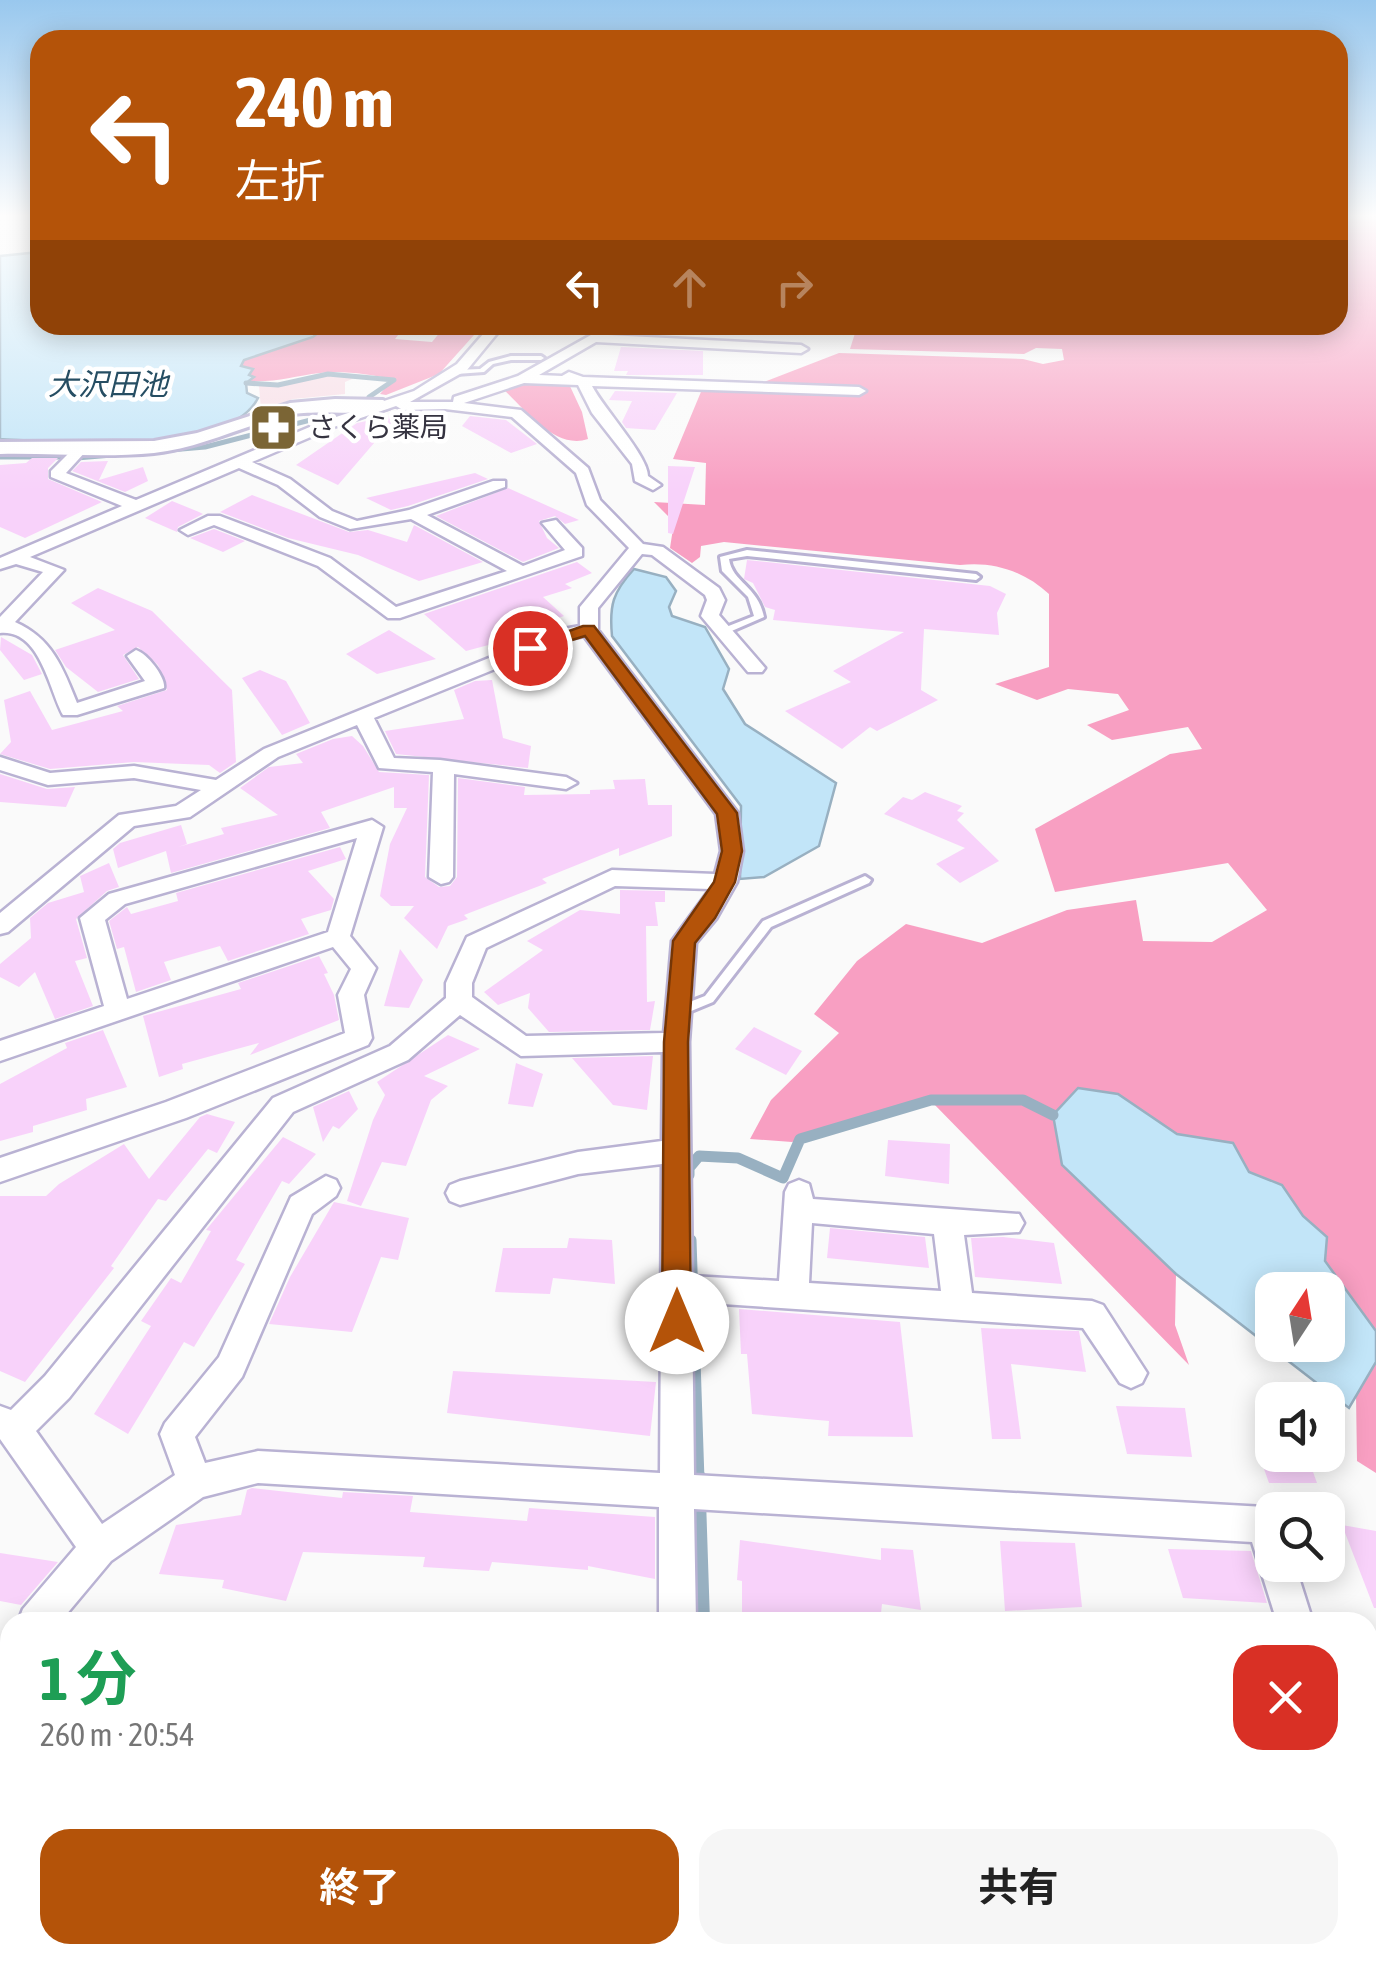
<!DOCTYPE html>
<html lang="ja">
<head>
<meta charset="utf-8">
<style>
	:root { --surface:#fff; --page:#f6f6f6; --text:#222; --muted:#767676; --accent:#b45309 }
	body { margin:0; font-family:"Asap Condensed","Noto Sans JP",sans-serif; background:var(--page); color:var(--text); height:100vh; display:flex; flex-direction:column; font-size:38px; white-space:nowrap }
	* { box-sizing:border-box; margin:0 }
	p { font-size:32px; color:var(--muted) }
	.icon { flex:none; width:55px; height:55px; fill:none; stroke:currentColor; stroke-width:2; stroke-linecap:round; stroke-linejoin:round }
	.map { position:relative; flex:1; overflow:hidden }
	.sheet { position:absolute; left:0px; top:1612px; width:1378px; height:352px; display:flex; flex-direction:column; background:var(--surface); border-radius:30px 30px 0 0; box-shadow:0 5px 25px #0003 }
	.sheet>* { flex:none }
	.top-card { position:absolute; left:30px; top:30px; width:1318px; height:305px; border-radius:30px; box-shadow:0 5px 25px #0003; background:#b45309; color:#fff; overflow:hidden }
	.needle { width:65px; rotate:12deg }
	.controls { position:absolute; left:1255px; top:1272px; display:grid; gap:20px }
	.controls a { display:grid; place-items:center; width:90px; height:90px; border-radius:20px; background:var(--surface); box-shadow:0 5px 25px #0003; font-size:50px }
	.pin { position:absolute; display:grid; place-items:center; width:85px; height:85px; color:#fff; margin:-42px; border:5px solid #fff; border-radius:50%; box-shadow:0 2px 10px #0007 }
	.me { position:absolute; width:110px; margin:-55px; rotate:0deg; stroke-linejoin:round; filter:drop-shadow(0 0 8px #0008) }
	.turn { display:flex; align-items:center; gap:35px; height:210px; padding:0 40px; font-size:45px }
	.turn .icon { width:130px; height:130px; stroke-width:2.5 }
	.turn b { display:block; font-size:70px; line-height:85px }
	.lanes { display:flex; align-items:center; height:95px; padding:0 40px; background:#0003; justify-content:center; gap:50px; direction:ltr }
	.lanes .off { opacity:.35 }
	.round { display:grid; place-items:center; flex:none; width:105px; height:105px; border-radius:30px; background:var(--page) }
	.summary { display:flex; align-items:center; justify-content:space-between; height:170px; padding:0 40px }
	h1 { font-size:60px; font-weight:700; line-height:75px; color:#1e9e55 }
	.button { display:flex; gap:20px; margin-top:auto; padding:20px 40px }
	.button a { flex:1; height:115px; border-radius:30px; background:var(--accent); color:#fff; font-size:40px; font-weight:700; line-height:115px; text-align:center }
	.button a+a { background:var(--page); color:var(--text) }
	.map>svg:first-child { display:block }
	.green { fill:#f8dde6 }
	.forest { fill:#f89fc2 }
	.water { fill:#c2e5f8; stroke:#98b0c1; stroke-width:2.5; fill-rule:evenodd }
	.lines { fill:none; stroke-linecap:round; stroke-linejoin:round }
	.stream-far2 { stroke:#98b0c1; stroke-width:5 }
	.stream-far1 { stroke:#98b0c1; stroke-width:11 }
	.stream { stroke:#98b0c1; stroke-width:14 }
	.building { fill:#f8d2fa }
	.service-casing { stroke:#b9b2d3; stroke-width:6 }
	.minor-casing { stroke:#b9b2d3; stroke-width:5 }
	.tertiary-casing { stroke:#b9b2d3; stroke-width:6 }
	.service { fill:#fff; fill-rule:evenodd }
	.minor { fill:#fff; fill-rule:evenodd }
	.tertiary { fill:#fff; fill-rule:evenodd }
	.route { fill:#b45309; stroke:#753606; stroke-width:2.5 }
	.labels { text-anchor:middle; dominant-baseline:central; stroke-width:9; stroke-linejoin:round; paint-order:stroke }
	.far-poi-label { font-size:28px; fill:#353340; stroke:#fff; text-anchor:start }
	.far-water-label { font-size:30px; font-style:italic; fill:#264e63; stroke:#fff }
</style>
</head>
<body>
<div class="map">
<svg width="1376" height="1964" viewBox="0 0 1376 1964">
	<rect width="100%" height="100%" fill="#fafafa"/>
	<path class="green" d="M327,374L359,376L345,382V394L293,399L261,410L259,385L279,386Z"/>
	<path class="forest" d="M1338,216H1376V1331L1325,1261L1327,1237L1303,1216L1282,1185L1249,1173L1233,1143L1177,1134L1118,1094L1062,1164L1176,1274L1175,1325L1189,1365L931,1101L792,1142L750,1139L771,1100L839,1033L814,1014L857,961L906,924L982,943L1067,910L1136,900L1143,941L1212,942L1267,910L1228,863L1055,892L1035,829L1170,754L1202,749L1188,727L1112,740L1087,725L1129,710L1118,694L1068,689L1037,700L995,684L1049,667V594C1024,571 993,561 960,565L724,542L701,546L700,557L692,563L670,548L674,522L654,502L705,505L706,463L673,459L703,387L862,394V389L759,384L839,353L1023,359L1043,364L1064,360L1062,349L1036,348L1024,354L850,349L856,330L816,327L803,333L752,326L683,325H1338Z
		M328,325H406L395,339L432,342L446,325H483L439,374L386,395L380,394L393,379C370,375 344,370 320,373C294,376 274,383 248,381L253,378L241,366L244,360L313,337Z
		M529,382L569,384L582,412L588,439C555,450 526,410 503,389Z
		M1376,1362V1473L1357,1461L1356,1395Z"/>
	<path class="water" d="M40,252V325H328L313,337L244,360L241,366L253,369L249,375L254,377L246,383L247,393L258,398C228,458 60,442 0,439V256Z
		M634,569L666,577L676,591L669,607L672,616L705,627L729,669L723,689L745,724L836,783L819,846L764,877L740,879L741,806L612,636C609,605 613,592 634,569Z
		M1078,1088L1118,1094L1177,1134L1233,1143L1249,1172L1282,1185L1303,1216L1327,1237L1325,1261L1376,1331V1362L1349,1408L1176,1274L1062,1165L1053,1115ZM1272,1290H1328V1345H1272Z"/>
	<g class="lines">
		<path class="stream-far2" d="M246,383L278,385L328,374L394,380L369,397
			M0,457H60
			M77,458L205,447L330,415"/>
		<path class="stream-far1" d="M689,1175V1168L699,1156L738,1158L783,1178L800,1139L931,1100H1023L1053,1115
			M691,1240L699,1480"/>
		<path class="stream" d="M699,1477V1485
			M699,1500L703,1622
			M711,1955V1964"/>
	</g>
	<path class="building" d="M621,347L703,351V375H626L628,371H614Z
		M615,391L677,393L655,430L626,428L622,422L632,401L609,400Z
		M399,414L338,485L296,465L357,423Z
		M470,416L506,420L537,444L511,453L462,426Z
		M32,458H58L48,468V479L102,502L25,538L0,527V465L26,463Z
		M108,461L99,480L143,467L148,481L125,492L72,471L81,462Z
		M668,466L695,467L673,534L668,533Z
		M475,473L488,479L408,506L391,510L366,498Z
		M508,488L579,520L565,524L555,516L539,521L547,538L559,548L523,562L436,516Z
		M252,495L349,532L368,530L407,542L414,525L483,562L419,581L358,555L288,538L220,512Z
		M172,501L199,512L203,514L178,527L177,532L145,518Z
		M214,529L245,541L223,552L190,538Z
		M747,560L990,586L1006,594L997,613L999,635L924,629L921,690L938,700L877,731L870,727L842,749L785,711L851,682L833,671L904,632L773,620L775,610L765,607L753,583L744,579Z
		M577,562L592,573L565,584L572,588L543,597L564,616L533,626L535,629L511,639L466,651L424,614Z
		M98,588L152,611L232,690L236,762L220,773L209,765L134,762L50,769L0,754L11,742L4,700L30,691L52,730L123,711L117,706L167,690L158,665L138,647L123,655L139,679L98,692L66,667L55,650L115,630L71,603Z
		M389,630L436,659L377,674L346,654Z
		M1,637L32,655L42,674L24,680L0,650Z
		M260,670L286,681L310,723L282,735L242,678Z
		M492,680L503,738L531,746L528,768L396,754L385,731L464,719L454,690L475,681Z
		M352,736L363,746L379,772L429,775L425,877L439,887L450,886L457,877L458,778L525,787L524,795L590,794V790L615,789L613,780L645,779L648,805H672V836L619,856V848L542,879L547,883L464,915L468,919L448,926L437,949L404,918L414,906H391L380,896L390,844L407,808H394V787L321,812L330,828L171,873L166,851L118,868L113,849L120,843L181,825L187,844L178,847L224,834L221,828L278,815L240,788L269,767L303,763L296,754L333,739Z
		M0,774L47,789L75,787L66,807L0,802Z
		M925,792L962,806L957,811L964,813L957,820L999,861L960,883L936,864L965,848L884,814L903,797L912,800Z
		M340,847L346,859L308,871L334,899L331,910L301,919L309,934L228,961L220,946L164,962L171,980L136,992L124,947L117,949L109,921L127,907L131,914L178,901L176,893Z
		M109,863L119,887L107,891L76,919L87,958L75,961L93,1006L55,1019L35,972L19,987L0,977V964L31,938L30,918L48,903L84,892L80,876Z
		M620,890L665,891V902H655L658,926H646L647,1002L655,1001L650,1030L549,1032L528,1008L530,993L498,1005L484,992L543,950L527,941L580,910L620,914Z
		M400,949L423,980L409,1008L384,1006Z
		M319,956L328,973L324,974L334,995L339,1020L250,1055L259,1043L182,1064L183,1069L159,1077L143,1016L241,989L238,983Z
		M754,1027L802,1051L786,1075L735,1049Z
		M103,1030L127,1087L86,1099L87,1110L33,1126V1132L0,1141V1084L67,1048L65,1043Z
		M448,1035L480,1049L424,1076L448,1086L431,1100L406,1166L382,1162L361,1206L347,1201L373,1120L385,1095L377,1082Z
		M653,1056L647,1110L613,1105L572,1058Z
		M516,1063L543,1074L533,1107L508,1104Z
		M349,1091L358,1109L339,1129L333,1126L323,1142L313,1107Z
		M207,1114L235,1122L217,1153L208,1149L166,1201L158,1199L111,1266L114,1268L25,1382L0,1371V1196H46L59,1184L124,1144L149,1179L200,1117Z
		M283,1137L316,1154L289,1184L282,1181L236,1260L245,1264L194,1347L184,1342L128,1434L94,1414L151,1326L141,1321L171,1278L181,1283L211,1231L206,1230Z
		M888,1140L950,1144L949,1184L885,1176Z
		M334,1202L409,1218L398,1260L381,1257L352,1332L269,1324L290,1277Z
		M830,1228L925,1237L929,1268L827,1258Z
		M1003,1237L1054,1243L1062,1284L975,1277L971,1238Z
		M569,1238L612,1240L615,1284L553,1278L550,1294L495,1292L503,1248H567Z
		M739,1309L900,1322L913,1437L828,1436L829,1421L752,1414L747,1354H741Z
		M981,1328L1079,1331L1086,1372L1011,1364L1021,1439H992Z
		M453,1371L656,1382L650,1436L447,1413Z
		M1116,1406L1185,1408L1192,1457L1127,1454Z
		M1259,1455H1307L1317,1483H1269Z
		M252,1488L342,1498L343,1492L413,1496L410,1512L527,1521L529,1508L655,1517V1579L588,1566V1570L492,1562L489,1571L423,1567L425,1557L303,1552L286,1601L222,1588L224,1580L159,1574L176,1525L241,1515L247,1490Z
		M1342,1525L1376,1531V1608H1374Z
		M740,1540L881,1560V1548L913,1550L921,1610L882,1604L880,1622H742V1581L737,1580Z
		M1000,1541L1075,1543L1082,1607L1005,1611Z
		M1168,1549L1251,1551L1267,1603L1183,1598Z
		M0,1553L58,1562L21,1605L0,1601Z"/>
	<g class="lines">
		<defs>
			<path id="service" d="M511,356H541L544,358L541,360H511L493,364L484,372L456,374L453,372L456,370L480,369L489,362Z
				M747,550L976,574L980,577L976,580L747,556L729,559C732,582 758,586 764,617L727,633H721V629L754,616L748,597L722,571L720,557Z
				M865,876L871,880L869,883L771,927L713,1002L684,1014H674L673,1011L674,1008L705,996L763,921Z"/>
			<path id="minor" d="M491,325H504L467,370L410,402H453L454,397L518,376L607,326L613,330L608,335L801,345L808,349L801,353L596,342L539,375L562,376L569,372L583,377L859,387L866,391L859,395L592,386C604,409 648,456 648,476L661,485L653,490L635,481L632,464L592,413L578,385L524,383L464,403L521,410L588,468L600,500L643,544L663,547L719,588L725,600L719,615L765,668L762,672H748L701,616L707,600L705,595L652,555L642,554L598,608V630L738,813L743,851L737,882L716,919L696,943L689,1042L692,1276L779,1281L785,1192L789,1184L799,1180L809,1184L813,1199L1019,1214L1024,1223L1019,1232L964,1235L972,1293L1092,1301L1103,1305L1147,1373L1142,1383L1131,1388L1120,1383L1083,1328L692,1302L694,1475L1265,1507L1272,1511V1565H1295L1313,1622H1277L1252,1542L694,1509L696,1622H659V1507L258,1483L203,1497L111,1561L60,1622H18L23,1609L76,1547L0,1439V1406L11,1410L45,1376L273,1098L390,1046L446,998V983L467,937L612,870L715,874L721,851L716,814L584,636L569,639L374,718L394,758L440,760L566,777L577,783L566,789L454,774L453,877L449,882L441,884L429,877L433,772L379,768L357,725L278,757L190,817L134,826L8,932L0,934V913L119,815L176,806L201,790L134,778L48,785L0,770V757L50,773L134,766L216,780L264,749L558,630L580,626V607L629,548L587,505L576,473L512,417L445,409L403,410L396,406L334,427L252,462L290,479L332,511L357,521L409,510L493,481H505V487L427,515L523,566L565,550L542,523L556,520L582,548V556L400,618H388L318,566L214,525L188,535L180,530L208,516H220L330,558L396,607L507,571L411,519L350,529L320,517L278,485L239,468L30,557L64,570L15,622C52,638 63,668 77,703L145,681L127,656L136,650C148,654 166,678 164,688L77,715H63C49,689 40,629 0,633V617L43,572L16,564L0,569V558L122,506L51,477V471L75,447L87,450L66,473L136,500L324,421L414,391L457,364ZM615,886L710,889L672,941L664,1033L526,1036L472,997V983L486,948ZM460,1015L521,1056L663,1052L662,1141L578,1152L460,1181L450,1185L446,1193L450,1201L460,1205L578,1174L662,1164L660,1473L258,1451L205,1463L195,1437L242,1377L312,1214L336,1196L340,1188L336,1180L326,1176L291,1197L219,1357L165,1423L160,1434L175,1475L102,1524L36,1431L69,1398L293,1112L408,1060ZM812,1223L934,1234L941,1291L809,1283Z
				M372,820L383,827L350,936L376,968L364,995L372,1038L368,1045L186,1118L0,1182V1158L166,1102L345,1033L338,995L351,969L333,947L0,1061V1041L104,1006L80,918L109,894ZM357,838L328,932L127,999L105,920L125,904Z
				M10,1640V1690L0,1694V1644Z
				M655,1955H699V1964H655Z"/>
			<path id="tertiary" d="M335,399L383,400L392,406C379,417 317,410 295,414C247,423 203,448 154,453C104,458 51,453 0,454V442L154,441L197,433L290,403Z"/>
		</defs>
		<use href="#service" class="service-casing"/>
		<use href="#minor" class="minor-casing"/>
		<use href="#tertiary" class="tertiary-casing"/>
		<use href="#service" class="service"/>
		<use href="#minor" class="minor"/>
		<use href="#tertiary" class="tertiary"/>
	</g>
	<linearGradient id="sky" x2="0" y2="1"><stop stop-color="#99c8ee"/><stop offset="0.44" stop-color="#fdfdfd"/><stop offset="1" stop-color="#fdfdfd" stop-opacity="0"/></linearGradient>
	<rect width="1376" height="491" fill="url(#sky)"/>
	<path class="route" d="M583,626H594L737,813L742,851L735,882L715,918L695,943L688,1042L691,1322L687,1331L677,1334L667,1331L662,1322L664,1042L673,941L714,882L722,851L717,814L585,636L530,653L521,648Z"/>
	<defs>
		<symbol id="pharmacy-square" viewBox="-11 -11 22 22"><rect x="-9" y="-9" width="18" height="18" rx="4" fill="#7b6535" stroke="#fff"/><path d="M-2-6h4v4h4v4h-4v4h-4v-4h-4v-4h4Z" fill="#fff"/></symbol>
	</defs>
	<g fill-rule="evenodd">
		<use href="#pharmacy-square" x="246" y="400" width="55" height="55"/>
	</g>
	<g class="labels">
		<g class="far-poi-label">
			<text x="308" y="427">さくら薬局</text>
		</g>
		<g class="far-water-label">
			<text x="108" y="384">大沢田池</text>
		</g>
	</g>
</svg>
<div class="controls">
<a><svg class="needle" viewBox="-14 -14 28 28"><path d="M0-13l5 13h-10z" fill="#e53935"/><path d="M0 13l5-13h-10z" fill="#767676"/></svg></a>
<a><svg class="icon" aria-label="sound" viewBox="0 0 24 24"><path d="M4 9h4l5-4v14l-5-4H4zM17 9q2 3 0 6"/></svg></a>
<a><svg class="icon" aria-label="search" viewBox="0 0 24 24"><circle cx="10" cy="10" r="6"/><path d="M15 15l6 6"/></svg></a>
</div>
<div class="pin" style="left:530px;top:648px;background:#d93025"><svg class="icon" aria-label="arrive" viewBox="0 0 24 24"><path d="M6 21V4h12l-3 4 3 4H6"/></svg></div>
<svg class="me" style="left:677px;top:1322px" viewBox="-20 -20 40 40"><circle r="19" fill="#fff"/><path d="M0-13L10 11 0 6-10 11z" fill="#b45309"/></svg>
<div class="top-card">
<div class="turn"><svg class="icon" aria-label="left" viewBox="0 0 24 24"><path d="M17 20v-9H6M10 6l-5 5 5 5"/></svg><div><b>240 m</b>左折</div></div>
<div class="lanes"><svg class="icon" aria-label="left" viewBox="0 0 24 24"><path d="M17 20v-9H6M10 6l-5 5 5 5"/></svg><svg class="icon off" aria-label="ahead" viewBox="0 0 24 24"><path d="M12 20V5M6 11l6-6 6 6"/></svg><svg class="icon off" aria-label="right" viewBox="0 0 24 24"><path d="M7 20v-9h11M14 6l5 5-5 5"/></svg></div>
</div>
<section class="sheet">
<div class="summary"><div><h1>1 分</h1><p>260 m · 20:54</p></div><a class="round" style="background:#d93025;color:#fff"><svg class="icon" aria-label="close" viewBox="0 0 24 24"><path d="M6 6l12 12M18 6L6 18"/></svg></a></div>
<div class="button"><a>終了</a><a>共有</a></div>
</section>
</div>
</body>
</html>
